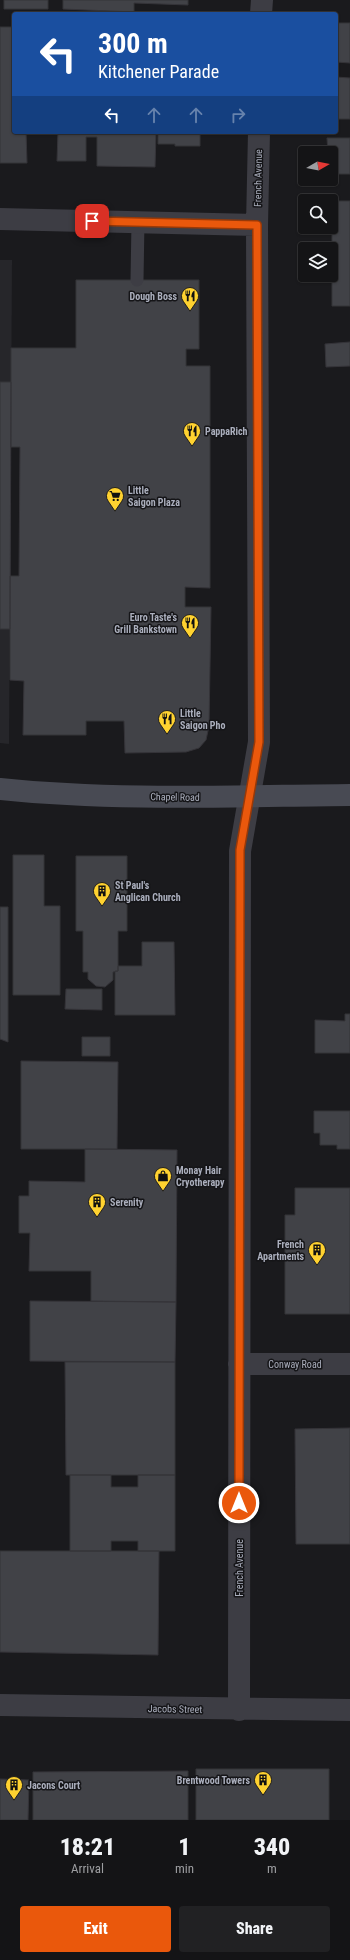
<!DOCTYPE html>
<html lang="en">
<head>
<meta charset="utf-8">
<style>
	:root { --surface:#141416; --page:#212123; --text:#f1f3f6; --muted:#9d9ea1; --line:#333335; --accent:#ea580c }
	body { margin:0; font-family:"Roboto Condensed",sans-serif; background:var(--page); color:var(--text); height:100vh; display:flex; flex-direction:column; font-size:15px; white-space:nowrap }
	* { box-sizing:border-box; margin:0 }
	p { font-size:13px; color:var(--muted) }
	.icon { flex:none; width:22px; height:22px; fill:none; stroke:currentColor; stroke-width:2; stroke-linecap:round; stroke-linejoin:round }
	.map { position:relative; height:1820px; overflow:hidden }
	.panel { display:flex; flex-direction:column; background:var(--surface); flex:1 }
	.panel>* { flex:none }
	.banner { position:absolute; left:12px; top:12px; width:326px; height:122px; border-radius:4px; box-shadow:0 1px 3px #0004,0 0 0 1px var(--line); background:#1a4fa0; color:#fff; overflow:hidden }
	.needle { width:26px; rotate:81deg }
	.tools { position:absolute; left:298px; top:146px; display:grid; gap:8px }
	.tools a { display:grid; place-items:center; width:40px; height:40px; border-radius:4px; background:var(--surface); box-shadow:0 1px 3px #0004,0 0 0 1px var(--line); font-size:20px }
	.pin { position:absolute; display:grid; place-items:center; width:34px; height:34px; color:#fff; margin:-17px; border-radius:8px; box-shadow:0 2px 6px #0006 }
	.me { position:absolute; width:44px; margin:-22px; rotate:0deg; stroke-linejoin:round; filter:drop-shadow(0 0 3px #0008) }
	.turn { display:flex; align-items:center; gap:14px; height:84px; padding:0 20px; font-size:18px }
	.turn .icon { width:52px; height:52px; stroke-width:2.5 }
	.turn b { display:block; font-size:28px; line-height:34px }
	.lanes { display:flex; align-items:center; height:38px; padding:0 20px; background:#0003; justify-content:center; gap:20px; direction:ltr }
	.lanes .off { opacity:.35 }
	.eta { display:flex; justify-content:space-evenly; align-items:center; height:68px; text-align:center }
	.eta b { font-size:24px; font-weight:800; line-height:28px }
	.action { display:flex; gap:8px; margin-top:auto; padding:8px 20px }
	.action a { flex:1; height:46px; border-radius:4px; background:var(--accent); color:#fff; font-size:16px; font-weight:800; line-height:46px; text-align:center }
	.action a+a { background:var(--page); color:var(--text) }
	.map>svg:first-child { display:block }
	.built { fill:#26262a }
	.building { fill:#414247; stroke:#353439 }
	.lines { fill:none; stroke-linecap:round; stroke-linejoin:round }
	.service { stroke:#3d3d44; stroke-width:13 }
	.minor { stroke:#3d3d44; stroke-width:22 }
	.secondary { stroke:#484a53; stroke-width:22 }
	.route-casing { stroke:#983908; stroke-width:10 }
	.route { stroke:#ea580c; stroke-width:7 }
	.labels { text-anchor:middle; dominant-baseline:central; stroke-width:3; stroke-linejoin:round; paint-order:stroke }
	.street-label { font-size:10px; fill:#abafbd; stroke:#151518 }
	.poi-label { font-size:10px; font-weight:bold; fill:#abafbd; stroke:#151518; text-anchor:start }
</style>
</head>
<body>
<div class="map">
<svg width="350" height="1820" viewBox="0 0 350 1820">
	<rect width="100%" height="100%" fill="#1a1a1d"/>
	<path class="built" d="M0,260H12L9,744L0,743Z"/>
	<path class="building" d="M4,0H48V9H4Z
		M63,0H188V5L134,3V12L63,9Z
		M336,23H350V63L336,62Z
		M0,27H14V132H26L27,163H0Z
		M336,77L350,78V119H336Z
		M58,132H156L155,167L97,166V137H86V161H57Z
		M158,132H200V146H175V144H158Z
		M327,138H350V174H331V153H328Z
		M332,201H350V306H332Z
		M76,280H199V349H186V366H210V588L185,587V607H211L209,726L206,740L199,748L186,752L125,753L124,721H86V735H23L24,681L10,680V576H19L20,447H11V348H76Z
		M350,342V366L326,367L325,344Z
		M0,382H11L10,629H0Z
		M13,855H44V906H60V995H13Z
		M76,856H127V931H118V971L113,972V980L105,987L96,986L88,979V972H83V931H76Z
		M0,907H8V1042L0,1039Z
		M142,942H174L175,1015H115V971H118V966H142Z
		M66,989H102V1010L65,1009Z
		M345,1014H350V1053H315V1020L345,1021Z
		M82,1037H110V1056H82Z
		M21,1061L118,1062L117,1149H21Z
		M314,1111H350V1149H337V1145H320V1133H314Z
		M85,1149L177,1150L176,1302L91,1301V1271H29L30,1233H19V1196H29V1181L85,1182Z
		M295,1188H350V1314H285V1215H295Z
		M30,1301L176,1302L175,1362L30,1361Z
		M65,1362H175V1475H66Z
		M350,1428V1544H296L295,1429Z
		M70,1475H111V1487H138V1475H175V1551H138V1541H111V1551H70Z
		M0,1551H159L158,1655L0,1652Z
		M196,1769H329V1820H196Z
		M188,1771V1820H33V1772Z
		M0,1779L29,1780L28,1820H0Z"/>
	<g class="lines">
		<path class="service" d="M137,280L138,222"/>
		<path class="minor" d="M261,14L262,0
			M0,219L257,225
			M239,1364H350
			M0,1705L350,1710
			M239,1710L240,851L259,742L257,225L259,132"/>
		<path class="secondary" d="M0,789C116,801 233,796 350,795"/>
	</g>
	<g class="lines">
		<defs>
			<path id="route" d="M92,221L257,225L259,742L240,850L239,1503"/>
		</defs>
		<use href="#route" class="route-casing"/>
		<use href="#route" class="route"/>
	</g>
	<defs>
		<symbol id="restaurant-pin" viewBox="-11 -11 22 30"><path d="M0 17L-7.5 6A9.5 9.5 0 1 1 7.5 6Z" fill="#ffd230" stroke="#151518"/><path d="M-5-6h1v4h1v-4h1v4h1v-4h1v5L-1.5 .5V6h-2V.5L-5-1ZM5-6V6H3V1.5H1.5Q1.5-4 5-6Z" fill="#111"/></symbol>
		<symbol id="supermarket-pin" viewBox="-11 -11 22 30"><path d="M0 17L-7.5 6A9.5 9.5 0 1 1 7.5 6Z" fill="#ffd230" stroke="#151518"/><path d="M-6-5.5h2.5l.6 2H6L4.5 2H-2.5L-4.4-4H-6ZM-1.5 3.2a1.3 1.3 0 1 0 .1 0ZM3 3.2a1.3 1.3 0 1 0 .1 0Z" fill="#111"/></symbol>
		<symbol id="building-pin" viewBox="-11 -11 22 30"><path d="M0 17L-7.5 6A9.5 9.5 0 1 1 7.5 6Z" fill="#ffd230" stroke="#151518"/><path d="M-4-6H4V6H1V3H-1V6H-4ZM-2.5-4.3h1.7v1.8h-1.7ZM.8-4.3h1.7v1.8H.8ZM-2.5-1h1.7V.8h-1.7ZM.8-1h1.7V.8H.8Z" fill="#111"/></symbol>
		<symbol id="shop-pin" viewBox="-11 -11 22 30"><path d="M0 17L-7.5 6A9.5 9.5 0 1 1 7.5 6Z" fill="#ffd230" stroke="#151518"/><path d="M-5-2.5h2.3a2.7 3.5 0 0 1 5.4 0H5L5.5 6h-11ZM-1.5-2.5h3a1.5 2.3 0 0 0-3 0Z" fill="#111"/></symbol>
	</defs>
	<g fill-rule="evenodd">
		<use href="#restaurant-pin" x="180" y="286" width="20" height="27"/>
		<use href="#restaurant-pin" x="182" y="421" width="20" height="27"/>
		<use href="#supermarket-pin" x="105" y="486" width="20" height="27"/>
		<use href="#restaurant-pin" x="180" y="613" width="20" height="27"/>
		<use href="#restaurant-pin" x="157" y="709" width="20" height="27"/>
		<use href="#building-pin" x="92" y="881" width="20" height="27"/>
		<use href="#shop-pin" x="153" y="1166" width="20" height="27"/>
		<use href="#building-pin" x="87" y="1192" width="20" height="27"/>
		<use href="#building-pin" x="307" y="1240" width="20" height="27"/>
		<use href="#building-pin" x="253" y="1770" width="20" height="27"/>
		<use href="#building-pin" x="4" y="1775" width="20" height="27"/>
	</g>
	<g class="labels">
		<g class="street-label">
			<text transform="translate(258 178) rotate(-89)">French Avenue</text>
			<text transform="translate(175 797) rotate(1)">Chapel Road</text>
			<text x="295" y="1364">Conway Road</text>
			<text transform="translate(239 1568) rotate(-90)">French Avenue</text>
			<text transform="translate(175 1709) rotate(1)">Jacobs Street</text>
		</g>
		<g class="poi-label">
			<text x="177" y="296" text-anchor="end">Dough Boss</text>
			<text x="205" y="431">PappaRich</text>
			<text x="128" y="490">Little<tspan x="128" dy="12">Saigon Plaza</tspan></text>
			<text x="177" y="617" text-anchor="end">Euro Taste's<tspan x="177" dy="12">Grill Bankstown</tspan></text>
			<text x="180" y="713">Little<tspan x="180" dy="12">Saigon Pho</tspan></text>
			<text x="115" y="885">St Paul's<tspan x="115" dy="12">Anglican Church</tspan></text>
			<text x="176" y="1170">Monay Hair<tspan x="176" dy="12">Cryotherapy</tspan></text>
			<text x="110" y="1202">Serenity</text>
			<text x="304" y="1244" text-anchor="end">French<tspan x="304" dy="12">Apartments</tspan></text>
			<text x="250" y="1780" text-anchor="end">Brentwood Towers</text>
			<text x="27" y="1785">Jacons Court</text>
		</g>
	</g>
</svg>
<div class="tools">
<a><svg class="needle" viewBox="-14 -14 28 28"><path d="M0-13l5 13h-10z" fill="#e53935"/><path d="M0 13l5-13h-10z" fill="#9d9ea1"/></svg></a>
<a><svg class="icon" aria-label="search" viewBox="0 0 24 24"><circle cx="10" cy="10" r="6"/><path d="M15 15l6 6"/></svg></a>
<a><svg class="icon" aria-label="layers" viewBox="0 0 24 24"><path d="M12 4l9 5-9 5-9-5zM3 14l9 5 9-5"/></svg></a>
</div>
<div class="pin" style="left:92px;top:221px;background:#d93025"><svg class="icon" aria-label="arrive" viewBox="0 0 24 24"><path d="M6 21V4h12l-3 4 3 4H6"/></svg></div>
<svg class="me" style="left:239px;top:1503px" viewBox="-20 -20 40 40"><circle r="17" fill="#ea580c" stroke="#fff" stroke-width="3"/><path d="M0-11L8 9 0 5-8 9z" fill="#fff"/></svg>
<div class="banner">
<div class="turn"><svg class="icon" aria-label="left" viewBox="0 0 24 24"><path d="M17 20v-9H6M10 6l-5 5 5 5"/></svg><div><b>300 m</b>Kitchener Parade</div></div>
<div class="lanes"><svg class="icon" aria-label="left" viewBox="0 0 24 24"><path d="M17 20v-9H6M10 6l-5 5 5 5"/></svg><svg class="icon off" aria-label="ahead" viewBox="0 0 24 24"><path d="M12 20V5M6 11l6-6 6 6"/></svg><svg class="icon off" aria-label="ahead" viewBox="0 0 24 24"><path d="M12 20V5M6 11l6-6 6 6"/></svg><svg class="icon off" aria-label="right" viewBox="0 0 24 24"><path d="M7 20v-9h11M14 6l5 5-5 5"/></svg></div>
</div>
</div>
<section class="panel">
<div class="eta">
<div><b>18:21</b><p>Arrival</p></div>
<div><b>1</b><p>min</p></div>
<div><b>340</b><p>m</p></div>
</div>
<div class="action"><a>Exit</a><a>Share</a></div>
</section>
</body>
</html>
